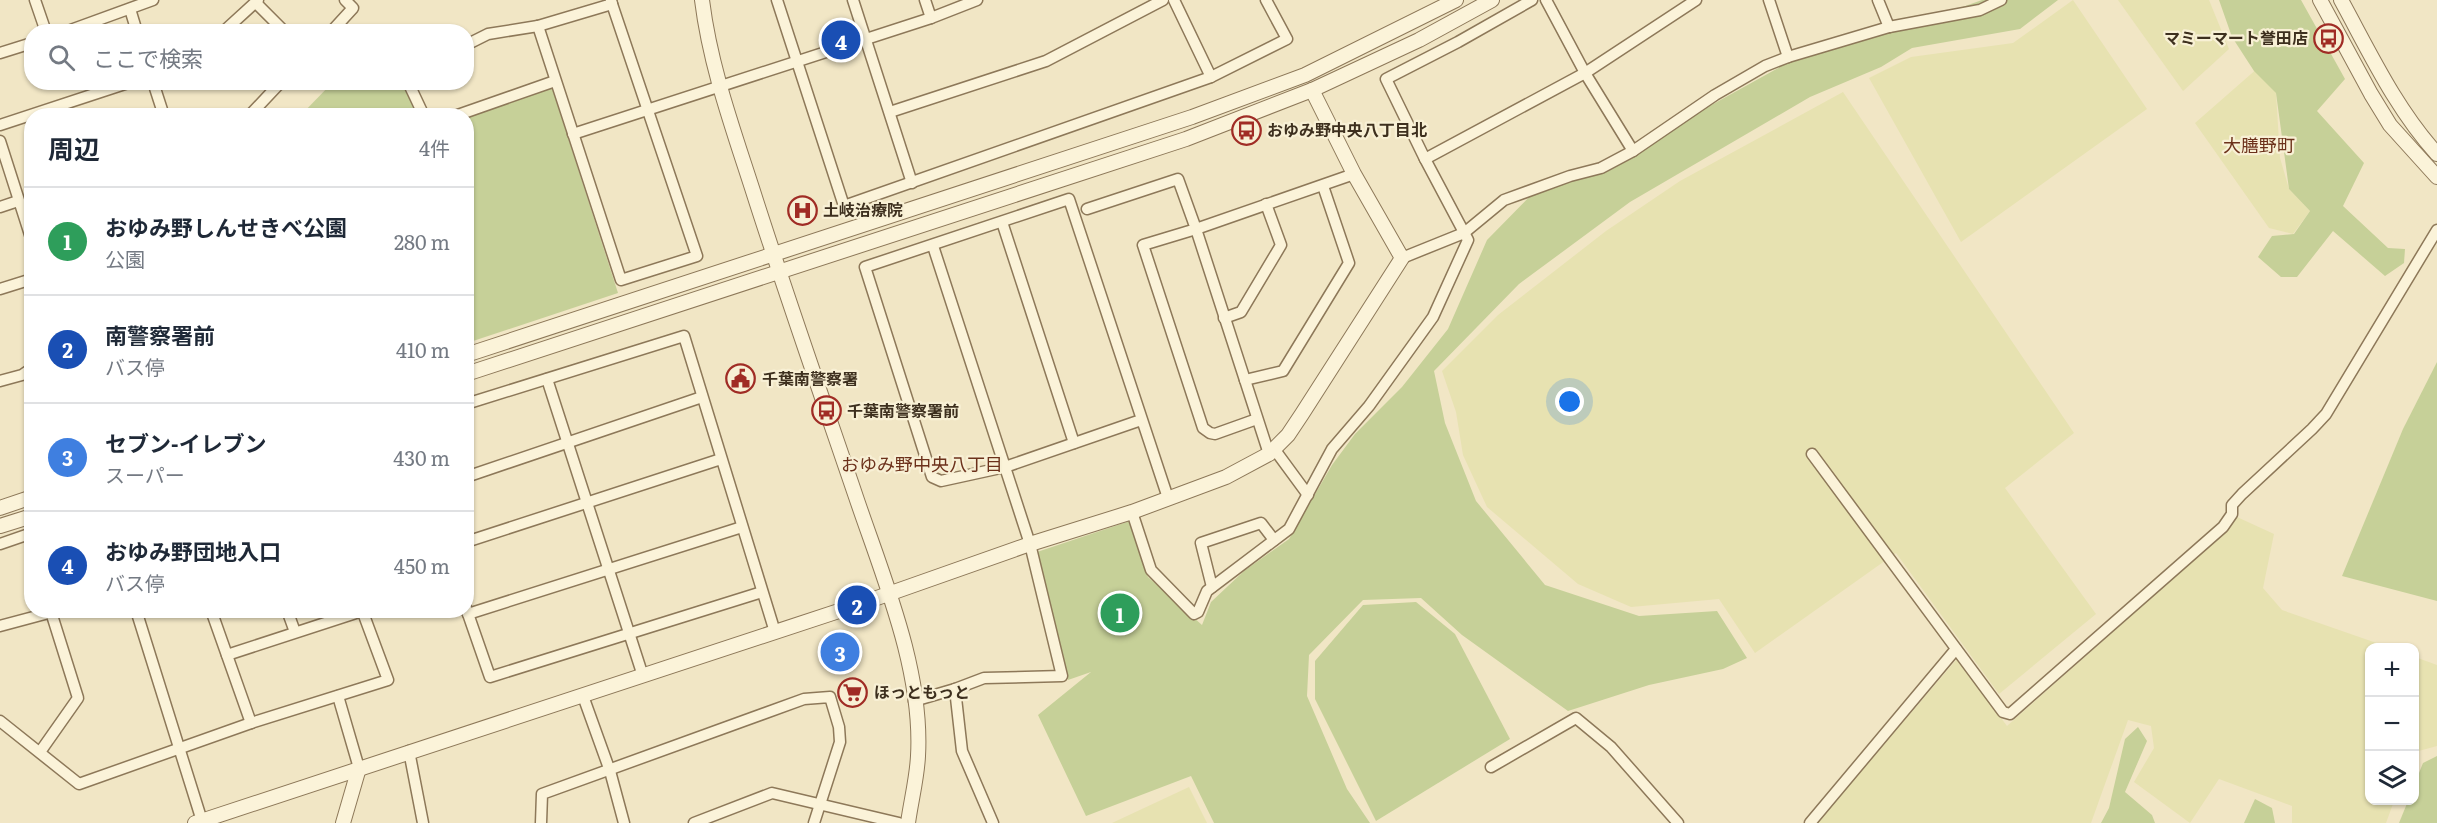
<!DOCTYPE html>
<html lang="ja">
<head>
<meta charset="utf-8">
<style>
  :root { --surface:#fff; --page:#f2f2f3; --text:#1f2937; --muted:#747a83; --line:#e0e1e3; --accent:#a02c25 }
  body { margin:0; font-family:Literata,"Noto Sans JP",serif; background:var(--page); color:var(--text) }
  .controls { position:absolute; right:18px; bottom:18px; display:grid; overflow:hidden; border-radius:12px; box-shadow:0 2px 4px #0004 }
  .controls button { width:54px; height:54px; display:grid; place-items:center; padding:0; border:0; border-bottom:2px solid var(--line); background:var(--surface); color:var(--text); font:30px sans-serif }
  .you { position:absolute; left:1570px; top:402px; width:21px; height:21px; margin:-15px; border:4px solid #fff; border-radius:50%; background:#1a73e8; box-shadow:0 0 0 9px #1a73e833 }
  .badge { display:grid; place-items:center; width:39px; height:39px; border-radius:50%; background:var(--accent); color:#fff; font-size:20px; font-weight:700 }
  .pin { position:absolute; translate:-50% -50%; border:3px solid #fff; box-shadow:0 2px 6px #0006 }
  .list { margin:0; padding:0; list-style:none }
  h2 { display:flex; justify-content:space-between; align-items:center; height:78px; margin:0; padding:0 24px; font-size:26px }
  h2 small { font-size:20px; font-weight:400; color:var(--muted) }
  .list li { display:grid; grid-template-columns:39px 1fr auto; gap:18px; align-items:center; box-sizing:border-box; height:108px; padding:0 24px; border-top:2px solid var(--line) }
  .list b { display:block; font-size:22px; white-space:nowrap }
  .list p { margin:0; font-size:20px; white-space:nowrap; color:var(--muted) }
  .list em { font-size:20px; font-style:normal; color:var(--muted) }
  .icon { flex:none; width:33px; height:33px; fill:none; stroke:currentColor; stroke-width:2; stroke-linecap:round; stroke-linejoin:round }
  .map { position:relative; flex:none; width:2437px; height:823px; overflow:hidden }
  .search { position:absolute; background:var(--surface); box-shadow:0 2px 4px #0004; left:24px; top:24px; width:450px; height:66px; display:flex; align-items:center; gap:15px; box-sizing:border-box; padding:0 21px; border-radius:24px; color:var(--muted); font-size:22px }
  .panel { position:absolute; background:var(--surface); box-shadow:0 2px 4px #0004; left:24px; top:108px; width:450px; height:510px; border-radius:24px }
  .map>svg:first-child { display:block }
  .farmland { fill:#e7e2b1 }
  .green { fill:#c6d098 }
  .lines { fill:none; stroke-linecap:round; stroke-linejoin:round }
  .minor-casing { stroke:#8d7859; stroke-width:13 }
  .tertiary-casing { stroke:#8d7859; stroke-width:16 }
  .minor { stroke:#fbf3d9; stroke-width:10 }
  .tertiary { stroke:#fbf3d9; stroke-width:14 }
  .labels { text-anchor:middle; stroke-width:4.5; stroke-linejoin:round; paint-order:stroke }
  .poi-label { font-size:16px; font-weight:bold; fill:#3d2f1e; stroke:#f8f0d5; text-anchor:start }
  .neighbourhood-label { font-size:18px; fill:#6c311b; stroke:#f8f0d5 }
</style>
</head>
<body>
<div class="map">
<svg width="2437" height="823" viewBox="0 0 2437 823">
  <rect width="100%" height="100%" fill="#f1e6c5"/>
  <g class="farmland">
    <polygon points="2073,0 2147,109 1961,242 1869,78 1911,57 2013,43"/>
    <polygon points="2118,0 2209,0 2229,49 2183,91"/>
    <polygon points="2267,60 2276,93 2280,158 2289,189 2310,211 2293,234 2269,228 2195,123"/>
    <polygon points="1843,92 2074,433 2005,488 2096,614 1999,694 1896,553 1755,653 1719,599 1631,607 1578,584 1487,507 1463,455 1456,412 1442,371 1498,315 1606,231 1680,181"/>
    <polygon points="2237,517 2274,534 2263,588 2282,610 2388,647 2370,648 2370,800 2394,801 2386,823 2292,823 2292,806 2219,779 2190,823 2134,782 2154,748 2151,726 2128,720 2091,823 1817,823 1957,659 2007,726 2229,529"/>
    <polygon points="2415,657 2437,665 2437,746 2415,752"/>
    <polygon points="1189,787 1207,823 1112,823"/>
  </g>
  <g class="green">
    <polygon points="1982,0 2058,0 2020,29 1912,48 1881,67 1810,97 1630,202 1519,284 1434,371 1445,423 1476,501 1545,585 1639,616 1717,611 1747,658 1723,669 1649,685 1568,711 1462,635 1421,598 1363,600 1309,655 1307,696 1347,789 1370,823 1214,823 1191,776 1086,816 1038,715 1091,672 1068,680 1037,552 1130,521 1148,577 1202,625 1211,602 1244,571 1289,539 1332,465 1355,434 1402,387 1448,329 1487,240 1536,190 1596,175 1688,118 1814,48 1929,19"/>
    <polygon points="2219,0 2301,0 2345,79 2317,111 2364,163 2343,206 2388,248 2405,249 2404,263 2385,276 2333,231 2297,277 2281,277 2258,257 2272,236 2294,234 2310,211 2289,189 2276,93 2254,71 2232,37"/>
    <polygon points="333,82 402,83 419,115 300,116"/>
    <polygon points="552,88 618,293 467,343 466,117"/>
    <polygon points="2437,362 2437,601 2342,576 2403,429"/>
    <polygon points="1416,602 1455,634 1510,739 1376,821 1315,699 1315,661 1363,605"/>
    <polygon points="2138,727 2147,741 2125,792 2152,815 2155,823 2101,823 2109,808 2125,739"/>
    <polygon points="2437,756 2437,823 2399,823 2408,801 2414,800 2415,783 2423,763"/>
    <polygon points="2255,799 2272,808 2275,823 2244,823"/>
  </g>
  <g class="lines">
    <defs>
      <g id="minor">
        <polyline points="35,0 46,32"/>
        <polyline points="777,0 844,206 1211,77 1287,39 1266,0"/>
        <polyline points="853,0 912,183"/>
        <polyline points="925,0 931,18"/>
        <polyline points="1174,0 1211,77"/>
        <polyline points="1546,0 1585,73 1633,151"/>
        <polyline points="1769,0 1788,57"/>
        <polyline points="1878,0 1889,27"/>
        <polyline points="256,3 285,32"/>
        <polyline points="130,9 137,32"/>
        <polyline points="538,26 621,280 697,256 612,4"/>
        <polyline points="65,32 153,0"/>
        <polyline points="223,32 258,0"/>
        <polyline points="331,32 353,8 345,0"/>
        <polyline points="466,45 488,34 538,26 612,4 611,0"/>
        <polyline points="0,53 32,43"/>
        <polyline points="153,82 164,116"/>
        <polyline points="408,82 424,116"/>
        <polyline points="890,112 1046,61 1163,0"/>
        <polyline points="249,116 281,82"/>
        <polyline points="455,116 555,81"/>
        <polyline points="0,125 131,82"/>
        <polyline points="573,134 931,18 977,0"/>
        <polyline points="0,141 32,241"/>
        <polyline points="1425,159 1386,79 1458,42 1532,0"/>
        <polyline points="0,207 18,201"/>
        <polyline points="1087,209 1178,179 1196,229 1143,245 1203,428 1210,433 1215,434 1257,419"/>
        <polyline points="1002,222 1074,443"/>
        <polyline points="1402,258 1464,233 1504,200 1570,176 1601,168 1633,151 1715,95 1765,66 1788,57 1889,27 1980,10 2001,0"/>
        <polyline points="0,289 32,279"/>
        <polyline points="1224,318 1241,312 1281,245 1266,204"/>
        <polyline points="547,379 643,676"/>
        <polyline points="1245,380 1283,371 1349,263 1323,186"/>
        <polyline points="0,381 22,375 32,368"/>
        <polyline points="466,404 684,336 775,632"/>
        <polyline points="1141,420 1005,467 941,481 932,477 865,267 1069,199 1168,498"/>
        <polyline points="1275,450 1308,495"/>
        <polyline points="1269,454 1196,229 1354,174"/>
        <polyline points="1812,454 2003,712 2010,714 2223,527 2232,514 2232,505 2242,494 2312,429 2326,414 2437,230"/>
        <polyline points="466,477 702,397"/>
        <polyline points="1132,512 1151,570 1194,614 1198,612 1207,591 1289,529 1332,449 1369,406 1433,317 1468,240 1425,159 1585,73 1696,0"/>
        <polyline points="466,542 721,459"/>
        <polyline points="0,544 32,533"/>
        <polyline points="1212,587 1201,543 1261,523 1274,540"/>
        <polyline points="466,608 490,677 762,592"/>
        <polyline points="136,610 202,821"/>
        <polyline points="211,610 251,723"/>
        <polyline points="287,610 295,632"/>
        <polyline points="468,614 742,527"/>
        <polyline points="0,626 56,611"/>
        <polyline points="227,655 362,611"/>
        <polyline points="955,689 962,751 993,823"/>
        <polyline points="338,696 359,768"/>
        <polyline points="583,696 610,771 624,823"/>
        <polyline points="914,701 955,689 984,678 1062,676 1030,544 933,246"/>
        <polyline points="0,721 79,784 251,723 388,680 362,610"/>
        <polyline points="409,751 423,823"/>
        <polyline points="40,752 78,698 51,612"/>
        <polyline points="1491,767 1576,718 1611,747 1678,823"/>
        <polyline points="541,823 542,794 804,699 830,697 839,727 840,742 814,823"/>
        <polyline points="694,823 772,793 899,823"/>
        <polyline points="1810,823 1956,649"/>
      </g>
      <g id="tertiary">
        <path d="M702 0C710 65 732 126 752 188 785 292 821 394 856 497 883 577 923 670 918 756 917 778 911 801 908 823"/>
        <polyline points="2320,0 2371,94 2390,125 2437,177"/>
        <path d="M2341 0C2370 53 2396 109 2437 154"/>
        <polyline points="466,355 1192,117 1305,75 1456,0"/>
        <polyline points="466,374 1186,139 1312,90 1419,40 1492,0"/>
        <polyline points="0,508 32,497"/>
        <polyline points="0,526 32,516"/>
        <polyline points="195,823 857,605 1030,544 1132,512 1226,477 1269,454 1288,435 1302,414 1402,258 1354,174 1312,90"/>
        <polyline points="343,823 359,768"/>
      </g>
    </defs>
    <use href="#minor" class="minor-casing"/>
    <use href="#tertiary" class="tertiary-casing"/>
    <use href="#minor" class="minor"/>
    <use href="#tertiary" class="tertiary"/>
  </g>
  <defs>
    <symbol id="bus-ring" viewBox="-11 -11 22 22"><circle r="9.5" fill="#f8f0d5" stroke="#a02c25" stroke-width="1.5"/><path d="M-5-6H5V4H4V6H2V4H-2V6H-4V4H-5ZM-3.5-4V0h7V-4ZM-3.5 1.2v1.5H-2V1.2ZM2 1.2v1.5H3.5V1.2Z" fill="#a02c25"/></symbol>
    <symbol id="hospital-ring" viewBox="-11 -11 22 22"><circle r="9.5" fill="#f8f0d5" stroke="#a02c25" stroke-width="1.5"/><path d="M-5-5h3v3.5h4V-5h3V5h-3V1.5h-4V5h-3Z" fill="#a02c25"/></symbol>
    <symbol id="civic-ring" viewBox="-11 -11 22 22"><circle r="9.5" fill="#f8f0d5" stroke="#a02c25" stroke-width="1.5"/><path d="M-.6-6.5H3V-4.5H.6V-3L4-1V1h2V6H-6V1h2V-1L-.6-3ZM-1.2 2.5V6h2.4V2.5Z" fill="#a02c25"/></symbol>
    <symbol id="supermarket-ring" viewBox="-11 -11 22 22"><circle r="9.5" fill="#f8f0d5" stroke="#a02c25" stroke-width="1.5"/><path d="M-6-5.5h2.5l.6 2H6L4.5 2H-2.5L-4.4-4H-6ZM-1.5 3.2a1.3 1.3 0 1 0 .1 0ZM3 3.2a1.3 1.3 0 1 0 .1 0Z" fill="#a02c25"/></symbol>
  </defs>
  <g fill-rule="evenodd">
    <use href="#bus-ring" x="2312" y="22" width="33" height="33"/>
    <use href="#bus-ring" x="1230" y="114" width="33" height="33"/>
    <use href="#hospital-ring" x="786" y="194" width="33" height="33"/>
    <use href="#civic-ring" x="724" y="362" width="33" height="33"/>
    <use href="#bus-ring" x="810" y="394" width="33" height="33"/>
    <use href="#supermarket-ring" x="836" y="676" width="33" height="33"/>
  </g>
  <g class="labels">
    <g class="poi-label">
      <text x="2308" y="44" text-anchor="end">マミーマート誉田店</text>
      <text x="1267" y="136">おゆみ野中央八丁目北</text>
      <text x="823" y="216">土岐治療院</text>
      <text x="762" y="385">千葉南警察署</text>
      <text x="847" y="417">千葉南警察署前</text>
      <text x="874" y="698">ほっともっと</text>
    </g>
    <g class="neighbourhood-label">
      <text x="2259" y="152">大膳野町</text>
      <text x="922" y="471">おゆみ野中央八丁目</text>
    </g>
  </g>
</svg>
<div class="controls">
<button>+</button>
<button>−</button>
<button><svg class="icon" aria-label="layers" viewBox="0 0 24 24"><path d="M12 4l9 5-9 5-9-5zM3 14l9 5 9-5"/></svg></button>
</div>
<div class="you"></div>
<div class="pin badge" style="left:1120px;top:613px;background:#2e9e5b">1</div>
<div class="pin badge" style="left:857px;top:605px;background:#1a4fb4">2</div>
<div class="pin badge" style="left:840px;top:652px;background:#3f7fe0">3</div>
<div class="pin badge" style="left:841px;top:40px;background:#1a4fb4">4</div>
<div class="search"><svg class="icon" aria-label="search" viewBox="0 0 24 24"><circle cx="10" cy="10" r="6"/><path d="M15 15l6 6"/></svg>ここで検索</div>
<section class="panel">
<h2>周辺<small>4件</small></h2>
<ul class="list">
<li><span class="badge" style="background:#2e9e5b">1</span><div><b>おゆみ野しんせきべ公園</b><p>公園</p></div><em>280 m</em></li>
<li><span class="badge" style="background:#1a4fb4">2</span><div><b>南警察署前</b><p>バス停</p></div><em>410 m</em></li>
<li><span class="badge" style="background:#3f7fe0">3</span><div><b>セブン-イレブン</b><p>スーパー</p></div><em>430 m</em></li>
<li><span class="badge" style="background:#1a4fb4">4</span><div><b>おゆみ野団地入口</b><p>バス停</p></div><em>450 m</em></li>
</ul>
</section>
</div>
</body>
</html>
